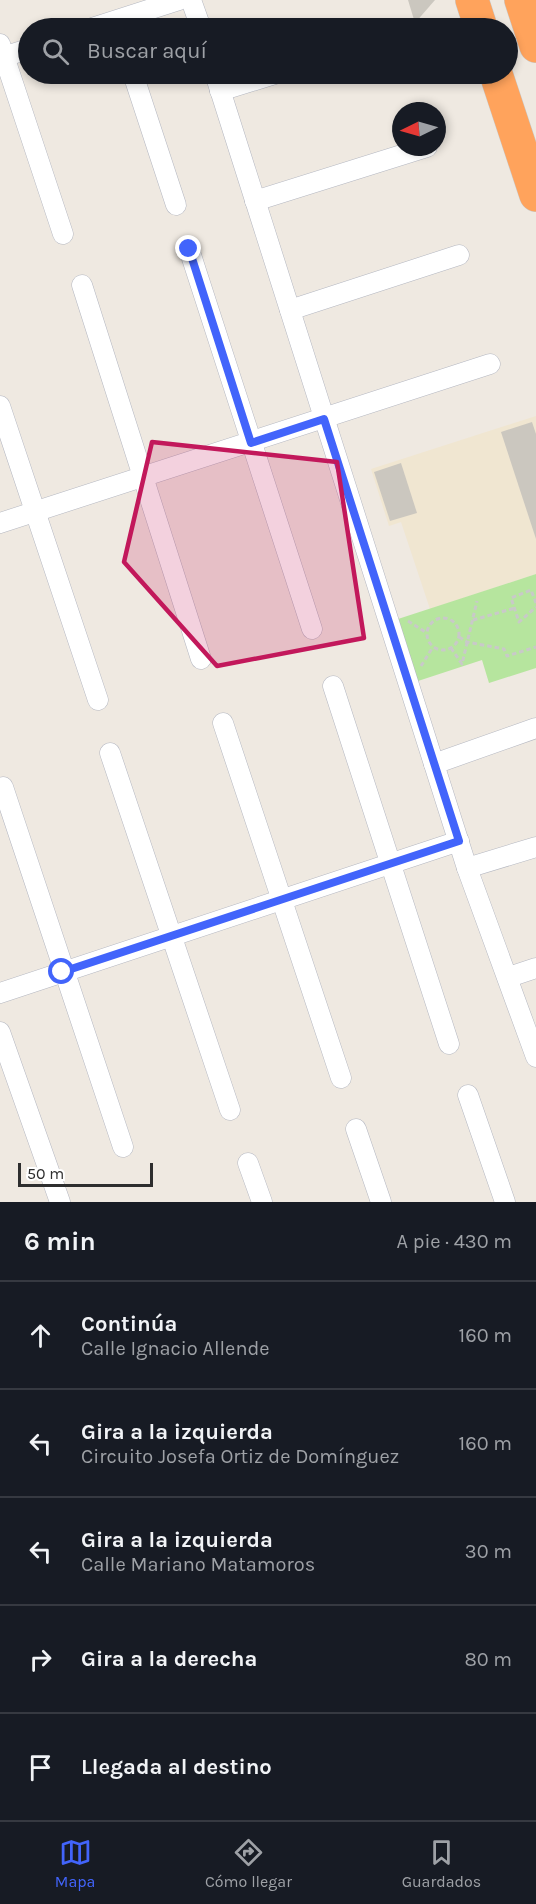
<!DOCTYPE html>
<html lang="es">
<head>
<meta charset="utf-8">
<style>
  :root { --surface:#171b24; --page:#20242c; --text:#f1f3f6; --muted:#9ea1a6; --line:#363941; --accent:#4264fb }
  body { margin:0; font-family:Karla,sans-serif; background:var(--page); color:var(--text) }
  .compass { position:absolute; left:392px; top:102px; width:54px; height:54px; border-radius:50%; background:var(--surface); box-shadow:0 3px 9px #0003; rotate:265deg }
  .scale { position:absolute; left:18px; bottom:15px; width:135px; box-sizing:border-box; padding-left:6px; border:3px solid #2e2e2e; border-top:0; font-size:16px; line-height:21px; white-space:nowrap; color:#2e2e2e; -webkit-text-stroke:4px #fff; paint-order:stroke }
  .stop { position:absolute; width:18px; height:18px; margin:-14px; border:4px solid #4264fb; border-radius:50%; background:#fff }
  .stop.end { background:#4264fb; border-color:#fff; box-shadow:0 2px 6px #0008 }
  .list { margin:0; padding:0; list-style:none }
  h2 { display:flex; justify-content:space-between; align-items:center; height:78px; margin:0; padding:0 24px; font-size:26px }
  h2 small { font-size:20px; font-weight:400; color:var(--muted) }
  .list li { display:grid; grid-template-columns:39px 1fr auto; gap:18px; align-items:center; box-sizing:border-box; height:108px; padding:0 24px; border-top:2px solid var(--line) }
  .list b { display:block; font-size:22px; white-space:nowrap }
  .list p { margin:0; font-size:20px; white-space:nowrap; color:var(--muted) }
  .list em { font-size:20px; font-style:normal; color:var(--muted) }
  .icon { flex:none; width:33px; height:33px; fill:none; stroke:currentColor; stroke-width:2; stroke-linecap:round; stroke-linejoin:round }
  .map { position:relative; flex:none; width:536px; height:1202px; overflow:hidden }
  .search { position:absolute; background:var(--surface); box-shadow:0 3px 9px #0003; left:18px; right:18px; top:18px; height:66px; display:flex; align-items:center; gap:15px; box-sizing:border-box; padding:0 21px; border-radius:33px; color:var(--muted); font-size:22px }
  .sheet { height:618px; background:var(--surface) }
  nav { display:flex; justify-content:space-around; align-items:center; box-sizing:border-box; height:84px; border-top:2px solid var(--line); background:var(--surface); font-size:16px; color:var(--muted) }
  nav a { display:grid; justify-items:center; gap:3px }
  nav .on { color:var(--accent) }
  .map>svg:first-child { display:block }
  .education { fill:#f0e6d1 }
  .green { fill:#b6e59e }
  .building { fill:#cbc7bf }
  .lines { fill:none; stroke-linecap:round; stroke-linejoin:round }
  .street-casing { stroke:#b4b7c1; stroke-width:21 }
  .highway-casing { stroke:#c9c9c9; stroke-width:34 }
  .path { stroke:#c9c9c9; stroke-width:3; stroke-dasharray:4.5 3; stroke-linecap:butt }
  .street { stroke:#fff; stroke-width:20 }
  .highway { stroke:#ffa35c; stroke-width:33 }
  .route { stroke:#4264fb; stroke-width:8 }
  .marked { fill:#c2185b; fill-opacity:0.2; stroke:#c2185b; stroke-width:4.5; stroke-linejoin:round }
</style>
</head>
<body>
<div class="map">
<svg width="536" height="1202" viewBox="0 0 536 1202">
  <rect width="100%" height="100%" fill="#efe9e1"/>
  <polygon class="education" points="536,416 536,574 430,609 401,522 389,526 371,469"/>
  <polygon class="green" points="536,574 536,668 489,683 482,660 418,681 398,619"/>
  <g class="building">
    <polygon points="408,0 435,0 415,23"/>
    <polygon points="532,422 536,434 536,539 501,432"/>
    <polygon points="401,463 417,513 390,521 374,472"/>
  </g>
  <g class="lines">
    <defs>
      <g id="street">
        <polyline points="191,0 201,28"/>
        <polyline points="92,28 179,0"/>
        <polyline points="0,44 63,234"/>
        <polyline points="0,58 28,49"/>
        <polyline points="133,74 176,205"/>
        <polyline points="215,74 467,868 536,1057"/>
        <polyline points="220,91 275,74"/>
        <polyline points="255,201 427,147"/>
        <polyline points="189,249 312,629"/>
        <polyline points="82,285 201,659"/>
        <polyline points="290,310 459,255"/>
        <polyline points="0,406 98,700"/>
        <polyline points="0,523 490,364"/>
        <polyline points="333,686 449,1044"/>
        <polyline points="223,723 341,1078"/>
        <polyline points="110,753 230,1110"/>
        <polyline points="434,764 536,728"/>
        <polyline points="3,787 123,1147"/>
        <polyline points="467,868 536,847"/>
        <polyline points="509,977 536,968"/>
        <polyline points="0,993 459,841"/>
        <polyline points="0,1032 60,1202"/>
        <polyline points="468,1095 505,1202"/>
        <polyline points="356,1129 381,1202"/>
        <polyline points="248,1163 262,1202"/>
      </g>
      <g id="highway">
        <polyline points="472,0 481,28"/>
        <polyline points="521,0 536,46"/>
        <polyline points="496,74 536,195"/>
      </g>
    </defs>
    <use href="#street" class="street-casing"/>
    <use href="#highway" class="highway-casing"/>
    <g class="path">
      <polyline points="536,603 531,590 511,598 519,622 536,607"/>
      <circle cx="443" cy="634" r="16"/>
      <polyline points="473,620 515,608"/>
      <polyline points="408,621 427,633"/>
      <polyline points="459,637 467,642 504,649 507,656 536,647"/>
      <polyline points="451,648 462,664 477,601"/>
      <polyline points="421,666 433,647"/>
    </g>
    <use href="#street" class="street"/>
    <use href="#highway" class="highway"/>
  </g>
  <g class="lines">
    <polyline class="route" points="62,972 459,841 324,419 251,443 189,249"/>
  </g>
  <path class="marked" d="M152 442 337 462 364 638 217 666 124 562Z"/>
</svg>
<svg class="compass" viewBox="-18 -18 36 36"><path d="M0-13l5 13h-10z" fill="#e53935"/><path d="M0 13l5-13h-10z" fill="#9ea1a6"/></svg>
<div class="scale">50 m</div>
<div class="stop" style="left:62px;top:972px"></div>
<div class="stop end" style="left:189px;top:249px"></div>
<div class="search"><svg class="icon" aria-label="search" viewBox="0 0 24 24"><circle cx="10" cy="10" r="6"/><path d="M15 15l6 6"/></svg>Buscar aquí</div>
</div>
<section class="sheet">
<h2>6 min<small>A pie · 430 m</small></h2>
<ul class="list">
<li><svg class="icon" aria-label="ahead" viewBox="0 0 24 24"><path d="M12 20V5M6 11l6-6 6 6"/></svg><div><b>Continúa</b><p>Calle Ignacio Allende</p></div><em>160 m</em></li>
<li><svg class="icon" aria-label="left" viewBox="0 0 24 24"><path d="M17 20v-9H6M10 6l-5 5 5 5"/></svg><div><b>Gira a la izquierda</b><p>Circuito Josefa Ortiz de Domínguez</p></div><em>160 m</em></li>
<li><svg class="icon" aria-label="left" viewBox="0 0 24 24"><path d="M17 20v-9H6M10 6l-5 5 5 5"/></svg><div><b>Gira a la izquierda</b><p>Calle Mariano Matamoros</p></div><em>30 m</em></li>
<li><svg class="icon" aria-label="right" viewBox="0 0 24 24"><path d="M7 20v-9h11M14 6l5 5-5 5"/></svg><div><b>Gira a la derecha</b></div><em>80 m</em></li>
<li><svg class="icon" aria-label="arrive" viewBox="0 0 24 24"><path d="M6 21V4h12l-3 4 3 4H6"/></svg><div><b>Llegada al destino</b></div></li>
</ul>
</section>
<nav>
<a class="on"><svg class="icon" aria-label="map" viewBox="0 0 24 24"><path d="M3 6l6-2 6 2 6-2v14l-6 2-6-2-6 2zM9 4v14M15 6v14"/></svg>Mapa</a>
<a><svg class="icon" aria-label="directions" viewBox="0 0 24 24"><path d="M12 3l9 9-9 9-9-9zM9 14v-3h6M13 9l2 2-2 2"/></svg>Cómo llegar</a>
<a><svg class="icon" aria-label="saved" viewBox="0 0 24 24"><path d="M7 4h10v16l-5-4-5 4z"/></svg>Guardados</a>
</nav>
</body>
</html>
